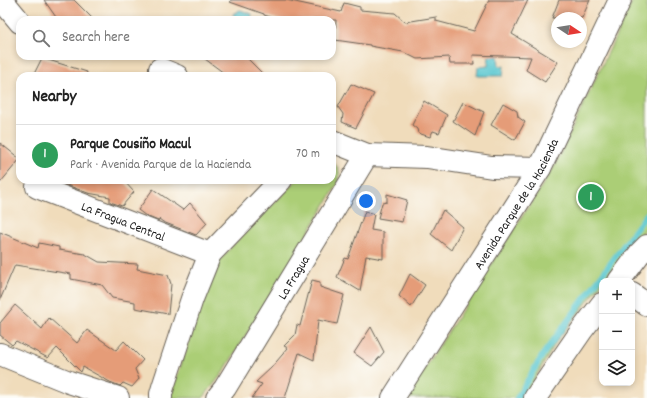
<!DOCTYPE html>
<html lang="en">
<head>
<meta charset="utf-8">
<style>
  :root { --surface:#fff; --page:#f2f2f2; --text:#222; --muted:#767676; --line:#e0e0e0; --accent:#0f766e }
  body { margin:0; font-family:Dekko,sans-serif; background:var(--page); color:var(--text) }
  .controls { position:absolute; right:12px; bottom:12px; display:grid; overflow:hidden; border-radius:8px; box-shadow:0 2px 6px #0003 }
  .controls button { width:36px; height:36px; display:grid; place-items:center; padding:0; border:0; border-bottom:1px solid var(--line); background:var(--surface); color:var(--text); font:20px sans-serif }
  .compass { position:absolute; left:551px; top:12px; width:36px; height:36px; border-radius:50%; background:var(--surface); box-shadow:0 2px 6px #0003; rotate:102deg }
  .you { position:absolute; left:366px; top:201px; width:14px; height:14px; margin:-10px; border:3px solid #fff; border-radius:50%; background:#1a73e8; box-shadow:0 0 0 6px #1a73e833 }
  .badge { display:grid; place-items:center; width:26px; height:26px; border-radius:50%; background:var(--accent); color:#fff; font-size:13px; font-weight:700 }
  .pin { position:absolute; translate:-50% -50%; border:2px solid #fff; box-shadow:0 1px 4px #0006 }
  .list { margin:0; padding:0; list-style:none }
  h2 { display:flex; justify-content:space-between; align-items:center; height:52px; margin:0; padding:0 16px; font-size:17px }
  h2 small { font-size:13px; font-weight:400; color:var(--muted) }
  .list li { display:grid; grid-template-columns:26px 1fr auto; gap:12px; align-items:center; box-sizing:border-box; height:60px; padding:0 16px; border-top:1px solid var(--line) }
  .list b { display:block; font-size:15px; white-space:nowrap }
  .list p { margin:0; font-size:13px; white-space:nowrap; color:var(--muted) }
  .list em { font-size:13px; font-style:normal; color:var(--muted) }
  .icon { flex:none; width:22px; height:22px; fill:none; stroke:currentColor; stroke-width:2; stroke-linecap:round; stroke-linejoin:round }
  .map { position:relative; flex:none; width:647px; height:398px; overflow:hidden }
  .search { position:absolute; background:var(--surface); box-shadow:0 2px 6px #0003; left:16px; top:16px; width:320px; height:44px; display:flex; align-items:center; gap:10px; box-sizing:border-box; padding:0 14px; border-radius:12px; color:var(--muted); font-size:15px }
  .panel { position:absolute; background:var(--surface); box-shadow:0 2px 6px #0003; left:16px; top:72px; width:320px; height:112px; border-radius:12px }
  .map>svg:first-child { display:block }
  .green { fill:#abce76; stroke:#647549 }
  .water { fill:#5ac7d0; stroke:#3b7276 }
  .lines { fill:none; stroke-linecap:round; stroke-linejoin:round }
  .stream { stroke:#5ac7d0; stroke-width:6 }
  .building { fill:#e59c78 }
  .street-casing { stroke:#665f54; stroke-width:24 }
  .street { stroke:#fff; stroke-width:22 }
  .labels { text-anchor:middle; stroke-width:3.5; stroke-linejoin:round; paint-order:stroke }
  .street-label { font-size:13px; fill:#1c1c1c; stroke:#fdfcf7 }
</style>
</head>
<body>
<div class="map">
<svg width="647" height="398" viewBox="0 0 647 398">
  <rect width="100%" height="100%" fill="#fdfcf7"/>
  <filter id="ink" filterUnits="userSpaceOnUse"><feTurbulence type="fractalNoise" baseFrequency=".025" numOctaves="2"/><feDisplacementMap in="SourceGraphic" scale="8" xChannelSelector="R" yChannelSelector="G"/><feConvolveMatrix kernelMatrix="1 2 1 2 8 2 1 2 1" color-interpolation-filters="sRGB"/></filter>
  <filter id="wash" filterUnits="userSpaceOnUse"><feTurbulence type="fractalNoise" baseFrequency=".012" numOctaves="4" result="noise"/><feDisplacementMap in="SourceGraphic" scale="16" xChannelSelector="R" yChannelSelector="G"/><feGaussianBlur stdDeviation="0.9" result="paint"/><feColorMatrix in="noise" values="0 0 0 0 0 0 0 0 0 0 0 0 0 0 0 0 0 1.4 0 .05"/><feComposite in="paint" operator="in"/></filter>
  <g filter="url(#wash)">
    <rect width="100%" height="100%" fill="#f0dcbb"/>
    <g class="green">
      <polygon points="633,0 647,0 647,227 604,281 602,281 602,283 558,339 523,398 406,398 554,167"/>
      <path d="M332 162C340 167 340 173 339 182L224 371 203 398H170L203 300 221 259 234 244 297 180H332Z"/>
    </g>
    <g class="water">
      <polygon points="240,10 252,14 251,20 235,20 233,14"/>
      <polygon points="489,56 498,56 499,66 504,66 503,76 477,76 478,67 488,66"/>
    </g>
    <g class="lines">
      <polyline class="stream" points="517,398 544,353 647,214"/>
    </g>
    <g id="blocks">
      <g class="building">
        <polygon points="44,0 74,0 94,20 58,20"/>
        <polygon points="231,0 286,0 341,12 344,3 360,7 360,10 395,13 405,22 436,17 436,21 474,31 489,0 528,0 512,34 558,62 545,82 526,70 531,57 473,55 474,64 450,64 449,57 417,59 403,52 370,46 370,45 335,40 336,20 280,20 264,15 264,14 230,2"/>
        <polygon points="559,0 590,0 582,18 552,18"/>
        <polygon points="201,56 245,56 265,76 228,76"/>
        <polygon points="42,58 87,72 86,76 33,76"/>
        <polygon points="351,84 374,94 356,128 342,122 343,114 338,107"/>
        <polygon points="424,101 447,115 439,133 433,131 430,137 418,133 417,129 412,125"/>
        <polygon points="463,102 484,112 475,136 453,121"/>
        <polygon points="503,103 517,111 518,117 525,122 515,140 491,125"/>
        <polygon points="0,143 20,159 0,183"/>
        <polygon points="64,180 123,180 134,192 122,206 110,202 110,197 88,193 64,184"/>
        <polygon points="153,189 183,210 190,203 207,223 196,235 163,222 159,219 158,221 146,216 138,210"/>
        <polygon points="387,194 407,200 402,222 378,218 382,203 387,202"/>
        <polygon points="443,210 463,227 451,250 431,234"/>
        <polygon points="365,211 374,214 371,230 383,232 383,259 366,256 360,291 337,277 345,258 348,259"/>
        <polygon points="0,232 38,248 39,243 59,247 59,250 85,254 99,262 138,264 137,269 168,275 171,284 168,314 135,308 135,302 112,298 102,285 71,279 71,274 15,265 0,300"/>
        <polygon points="410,274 425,285 411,307 399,296"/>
        <polygon points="312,280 320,282 320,287 344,295 337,324 318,320 314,360 299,353 285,398 252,398 262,384 256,382 271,368 288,348 284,346 295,335 297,325 300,326"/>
        <polygon points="15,305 42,329 49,318 77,343 87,330 116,350 124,341 143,360 135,369 139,379 132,387 123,383 120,386 110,382 83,367 81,372 57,348 48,358 16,341 12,345 0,335 0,323"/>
        <polygon points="371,327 384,352 372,366 354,353"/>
      </g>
    </g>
  </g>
  <g filter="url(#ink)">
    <use href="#blocks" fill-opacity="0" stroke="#665f54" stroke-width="1"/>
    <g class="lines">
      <defs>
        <g id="street">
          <polyline points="0,0 6,5 20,22"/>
          <polyline points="160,69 177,76"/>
          <polyline points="332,141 367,155 427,157 492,167 540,168"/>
          <path id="s1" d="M37 187 210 254"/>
          <polyline points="619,281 640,253 647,246"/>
          <polyline points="632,294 647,305"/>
          <polyline points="0,354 69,382 118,398"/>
          <polyline points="161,398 161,394 163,387 192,299 210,254 281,180"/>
          <path id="s2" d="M217 398 225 388 367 155"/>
          <path id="s3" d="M393 398 540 168 620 0"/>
          <polyline points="535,398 582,330 602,304"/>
        </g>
      </defs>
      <use href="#street" class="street-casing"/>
      <use href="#street" class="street"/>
    </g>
  </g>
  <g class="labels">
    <g class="street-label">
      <text dy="5" stroke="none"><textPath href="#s3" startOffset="230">Avenida Parque de la Hacienda</textPath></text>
      <text dy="5" stroke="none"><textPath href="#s1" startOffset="93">La Fragua Central</textPath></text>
      <text dy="5" stroke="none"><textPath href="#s2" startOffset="143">La Fragua</textPath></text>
    </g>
  </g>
</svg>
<div class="controls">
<button>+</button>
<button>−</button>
<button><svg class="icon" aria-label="layers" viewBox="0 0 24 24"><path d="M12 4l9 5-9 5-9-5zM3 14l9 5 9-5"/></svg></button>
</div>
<svg class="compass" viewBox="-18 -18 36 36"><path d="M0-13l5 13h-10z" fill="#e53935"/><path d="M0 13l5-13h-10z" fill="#767676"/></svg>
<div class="you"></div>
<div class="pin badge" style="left:591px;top:197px;background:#2e9e5b">1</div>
<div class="search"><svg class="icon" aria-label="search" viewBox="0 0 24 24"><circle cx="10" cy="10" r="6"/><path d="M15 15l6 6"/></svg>Search here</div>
<section class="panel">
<h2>Nearby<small></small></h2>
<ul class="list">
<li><span class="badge" style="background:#2e9e5b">1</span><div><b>Parque Cousiño Macul</b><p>Park · Avenida Parque de la Hacienda</p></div><em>70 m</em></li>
</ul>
</section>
</div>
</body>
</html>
